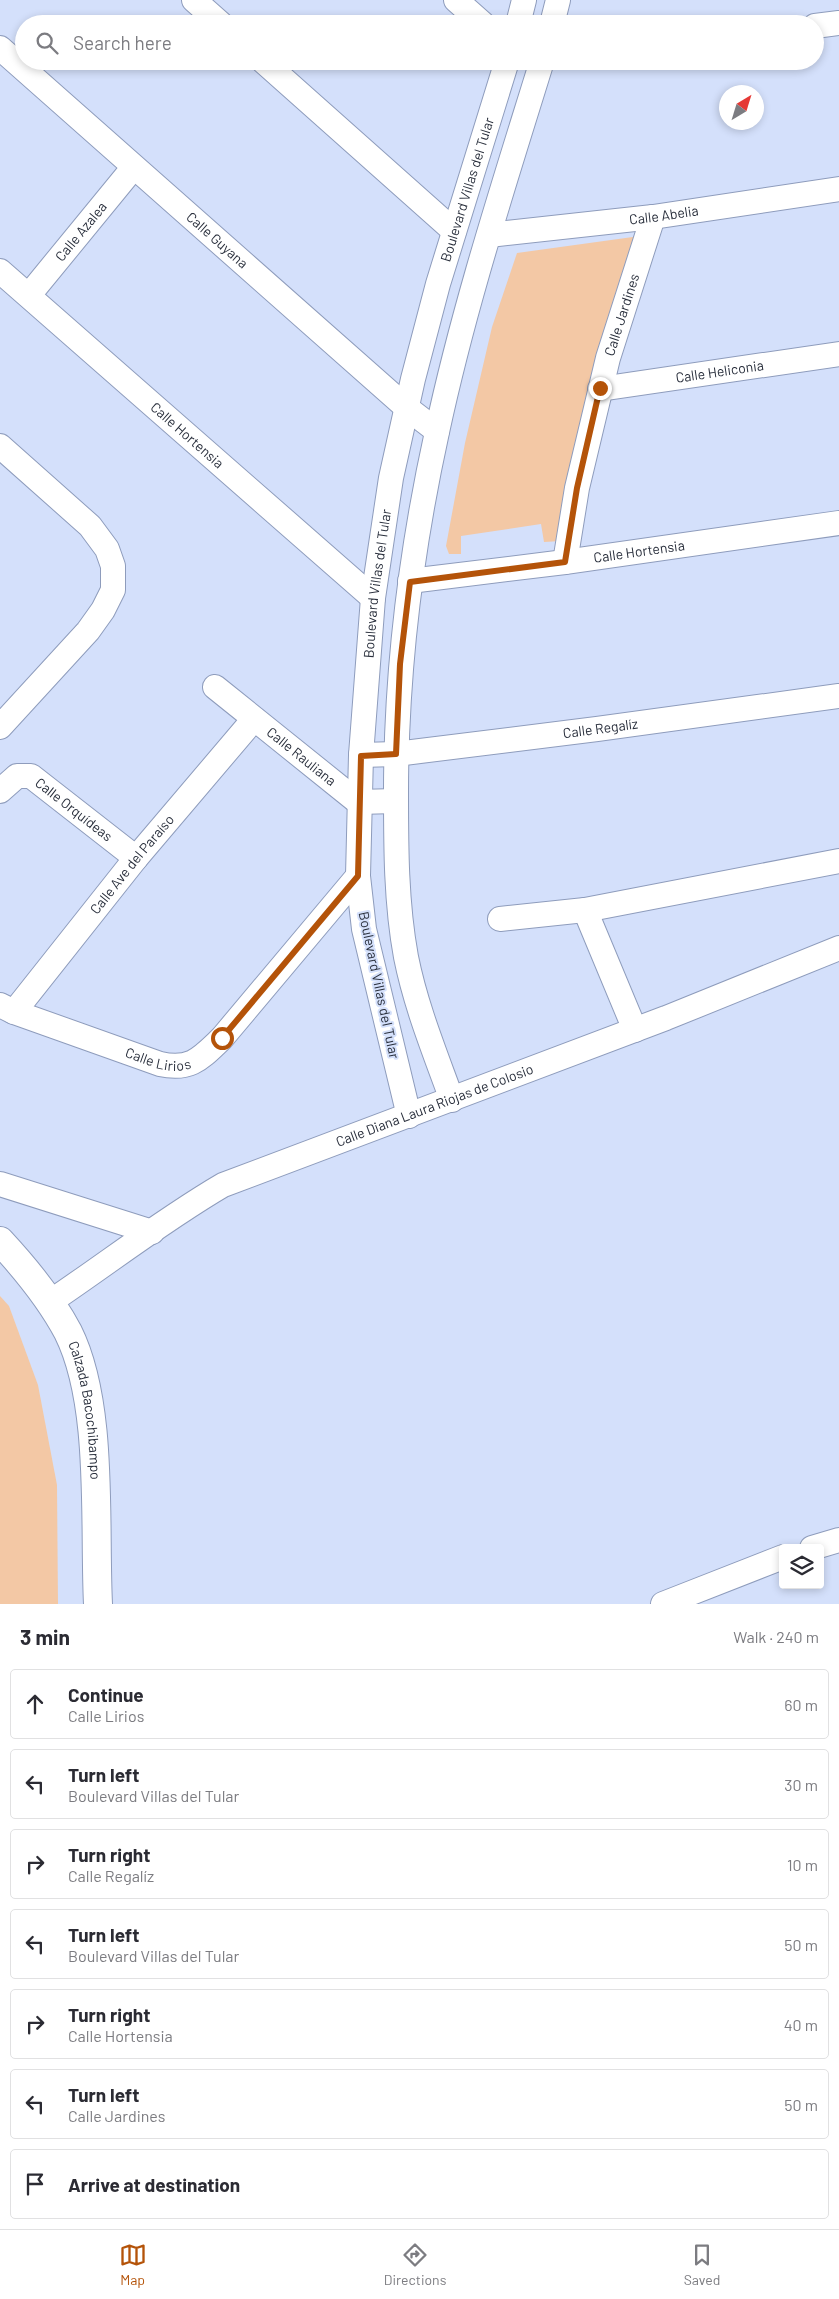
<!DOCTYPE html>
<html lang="en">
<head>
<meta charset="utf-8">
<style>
  :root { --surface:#fff; --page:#f2f2f3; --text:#2b2b33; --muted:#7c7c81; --line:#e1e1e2; --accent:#b45309 }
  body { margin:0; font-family:Barlow,sans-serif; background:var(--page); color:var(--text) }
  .controls { position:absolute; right:15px; bottom:15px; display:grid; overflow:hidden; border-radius:5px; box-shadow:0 2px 8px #0003 }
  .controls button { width:45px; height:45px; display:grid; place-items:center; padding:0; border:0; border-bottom:1px solid var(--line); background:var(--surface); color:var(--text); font:25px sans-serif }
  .compass { position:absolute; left:719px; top:85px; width:45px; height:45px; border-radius:50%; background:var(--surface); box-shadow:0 2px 8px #0003; rotate:38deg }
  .stop { position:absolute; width:15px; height:15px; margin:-11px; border:4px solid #b45309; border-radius:50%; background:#fff }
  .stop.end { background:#b45309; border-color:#fff; box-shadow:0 1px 5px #0008 }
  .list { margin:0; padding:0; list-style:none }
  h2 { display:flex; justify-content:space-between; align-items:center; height:65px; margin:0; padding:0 20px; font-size:21px }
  h2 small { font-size:16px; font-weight:400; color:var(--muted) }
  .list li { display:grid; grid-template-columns:32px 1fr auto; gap:15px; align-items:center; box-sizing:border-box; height:70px; margin:0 10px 10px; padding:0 10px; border:1px solid var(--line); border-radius:5px }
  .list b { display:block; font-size:19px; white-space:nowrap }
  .list p { margin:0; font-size:16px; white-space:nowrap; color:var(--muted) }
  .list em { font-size:16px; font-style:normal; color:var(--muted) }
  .icon { flex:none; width:28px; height:28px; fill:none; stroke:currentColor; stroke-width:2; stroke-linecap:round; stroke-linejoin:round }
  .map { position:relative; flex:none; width:839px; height:1604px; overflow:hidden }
  .search { position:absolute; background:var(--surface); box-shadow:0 2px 8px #0003; left:15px; right:15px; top:15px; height:55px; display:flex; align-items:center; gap:12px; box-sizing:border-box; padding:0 18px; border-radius:28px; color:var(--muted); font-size:19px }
  .sheet { height:625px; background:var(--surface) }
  nav { display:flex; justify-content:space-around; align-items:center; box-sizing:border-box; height:70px; border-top:1px solid var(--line); background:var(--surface); font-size:14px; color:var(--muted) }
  nav a { display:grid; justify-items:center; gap:2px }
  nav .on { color:var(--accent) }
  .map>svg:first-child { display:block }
  .green { fill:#f3c8a5 }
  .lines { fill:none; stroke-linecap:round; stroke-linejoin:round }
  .minor-casing { stroke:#8e9cbc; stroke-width:26 }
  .tertiary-casing { stroke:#8e9cbc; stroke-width:30 }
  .minor { stroke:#fff; stroke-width:24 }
  .tertiary { stroke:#fff; stroke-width:28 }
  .route { stroke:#b45309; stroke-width:6 }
  .labels { text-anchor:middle; stroke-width:4; stroke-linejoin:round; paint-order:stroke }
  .street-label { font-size:14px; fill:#292f3c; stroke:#d4e0fb }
</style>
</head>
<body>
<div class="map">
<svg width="839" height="1604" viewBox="0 0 839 1604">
  <rect width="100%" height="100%" fill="#d4e0fb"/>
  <g class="green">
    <polygon points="640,236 561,541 544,542 541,524 461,536 461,554 449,554 446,546 465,443 492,327 517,253"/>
    <polygon points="0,1296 9,1306 38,1385 57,1485 58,1604 0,1604"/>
  </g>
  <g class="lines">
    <defs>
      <g id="minor">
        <polyline points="194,0 221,24"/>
        <polyline points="456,0 483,24"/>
        <polyline points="518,24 524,0"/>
        <polyline points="552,24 558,0"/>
        <polyline points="815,26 839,23"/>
        <path id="s1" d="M0 48 407 408 437 431"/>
        <polyline points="263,61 454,231"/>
        <path id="s2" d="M489 235 653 217 839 189"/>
        <path id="s3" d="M0 271 373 598"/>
        <path id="s4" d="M29 295 133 168"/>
        <path id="s5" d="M600 389 839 354"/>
        <polyline points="0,446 90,526 107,549 113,566 113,590 103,610 88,631 0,727"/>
        <path id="s6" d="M565 562 577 488 608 358 653 217"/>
        <path id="s7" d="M410 581 565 562 839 523"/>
        <path id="s8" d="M215 687 358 802 396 801"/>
        <path id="s9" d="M361 755 396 754 597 729 839 696"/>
        <path id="s10" d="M0 791 17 776H31L136 858"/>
        <polyline points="585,910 635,1030"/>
        <polyline points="500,919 585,910 839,861"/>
        <path id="s11" d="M0 1005 14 1012 160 1064C191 1071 201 1058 222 1038L358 876"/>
        <path id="s12" d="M14 1012 136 858 254 719"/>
        <path d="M452 1100C435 1053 416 1007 406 957 396 903 396 847 396 792 396 671 411 550 437 432 464 306 504 184 542 61"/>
        <path id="s13" d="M409 1116 364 929 358 876 361 755 373 598 391 478 413 379 438 284 507 61"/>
        <polyline points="0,1184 152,1232"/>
        <path id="s14" d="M50 1302C108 1263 163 1220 223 1185L666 1018 839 948"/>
        <polyline points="812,1548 839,1540"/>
        <polyline points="663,1604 783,1557"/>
      </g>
      <g id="tertiary">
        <path id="s15" d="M0 1241C26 1269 50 1298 68 1332 104 1404 94 1524 98 1604"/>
      </g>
    </defs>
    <use href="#minor" class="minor-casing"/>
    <use href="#tertiary" class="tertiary-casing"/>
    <use href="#minor" class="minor"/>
    <use href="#tertiary" class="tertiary"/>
  </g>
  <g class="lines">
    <polyline class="route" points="222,1038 358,876 361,756 396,754 400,664 410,582 565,562 577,488 600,388"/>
  </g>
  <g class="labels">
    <g class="street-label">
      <text dy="5" stroke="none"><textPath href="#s13" startOffset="944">Boulevard Villas del Tular</textPath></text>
      <text dy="5" stroke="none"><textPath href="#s2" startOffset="176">Calle Abelia</textPath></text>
      <text dy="5" stroke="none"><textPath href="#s4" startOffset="82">Calle Azalea</textPath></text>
      <text dy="5" stroke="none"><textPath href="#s1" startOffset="290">Calle Guyana</textPath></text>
      <text dy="5" stroke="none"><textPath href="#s6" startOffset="254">Calle Jardines</textPath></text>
      <text dy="5" stroke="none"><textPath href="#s5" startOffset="121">Calle Heliconia</textPath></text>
      <text dy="5" stroke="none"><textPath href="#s3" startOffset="249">Calle Hortensia</textPath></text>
      <text dy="5" stroke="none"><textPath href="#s7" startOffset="231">Calle Hortensia</textPath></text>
      <text dy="5" stroke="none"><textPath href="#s13" startOffset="539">Boulevard Villas del Tular</textPath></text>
      <text dy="5" stroke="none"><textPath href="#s9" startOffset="241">Calle Regalíz</textPath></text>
      <text dy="5" stroke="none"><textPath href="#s8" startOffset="111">Calle Rauliana</textPath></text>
      <text dy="5" stroke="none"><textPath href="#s10" startOffset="91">Calle Orquídeas</textPath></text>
      <text dy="5" stroke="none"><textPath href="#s12" startOffset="189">Calle Ave del Paraíso</textPath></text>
      <text transform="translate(379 985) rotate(78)" y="5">Boulevard Villas del Tular</text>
      <text dy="5" stroke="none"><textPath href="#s11" startOffset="168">Calle Lirios</textPath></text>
      <text dy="5" stroke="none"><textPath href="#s14" startOffset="435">Calle Diana Laura Riojas de Colosio</textPath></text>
      <text dy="5" stroke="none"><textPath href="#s15" startOffset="195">Calzada Bacochibampo</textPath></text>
    </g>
  </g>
</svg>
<div class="controls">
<button><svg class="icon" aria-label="layers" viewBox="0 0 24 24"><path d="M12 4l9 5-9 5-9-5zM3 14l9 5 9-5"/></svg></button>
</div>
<svg class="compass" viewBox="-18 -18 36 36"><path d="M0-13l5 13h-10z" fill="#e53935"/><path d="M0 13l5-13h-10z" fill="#7c7c81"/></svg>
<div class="stop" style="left:222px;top:1038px"></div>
<div class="stop end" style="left:600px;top:388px"></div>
<div class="search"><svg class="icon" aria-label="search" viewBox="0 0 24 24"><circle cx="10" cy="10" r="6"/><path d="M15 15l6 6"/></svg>Search here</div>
</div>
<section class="sheet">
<h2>3 min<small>Walk · 240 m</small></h2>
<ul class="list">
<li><svg class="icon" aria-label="ahead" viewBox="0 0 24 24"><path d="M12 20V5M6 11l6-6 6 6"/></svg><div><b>Continue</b><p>Calle Lirios</p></div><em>60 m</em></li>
<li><svg class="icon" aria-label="left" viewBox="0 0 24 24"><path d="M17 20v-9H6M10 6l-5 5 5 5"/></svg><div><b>Turn left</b><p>Boulevard Villas del Tular</p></div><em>30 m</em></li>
<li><svg class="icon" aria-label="right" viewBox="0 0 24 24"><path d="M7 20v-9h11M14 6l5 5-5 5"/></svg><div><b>Turn right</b><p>Calle Regalíz</p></div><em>10 m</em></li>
<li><svg class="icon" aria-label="left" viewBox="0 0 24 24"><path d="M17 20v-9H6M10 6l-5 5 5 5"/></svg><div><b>Turn left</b><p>Boulevard Villas del Tular</p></div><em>50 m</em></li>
<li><svg class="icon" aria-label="right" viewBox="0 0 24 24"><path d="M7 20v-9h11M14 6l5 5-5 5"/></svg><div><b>Turn right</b><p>Calle Hortensia</p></div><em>40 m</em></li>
<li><svg class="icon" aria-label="left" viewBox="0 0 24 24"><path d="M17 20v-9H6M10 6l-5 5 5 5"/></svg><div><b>Turn left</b><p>Calle Jardines</p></div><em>50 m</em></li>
<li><svg class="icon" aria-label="arrive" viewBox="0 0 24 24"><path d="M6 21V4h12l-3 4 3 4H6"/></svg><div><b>Arrive at destination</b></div></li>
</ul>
</section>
<nav>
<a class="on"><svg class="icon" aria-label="map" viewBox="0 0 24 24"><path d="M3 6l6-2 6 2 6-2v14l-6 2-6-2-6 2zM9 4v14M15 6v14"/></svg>Map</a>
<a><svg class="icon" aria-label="directions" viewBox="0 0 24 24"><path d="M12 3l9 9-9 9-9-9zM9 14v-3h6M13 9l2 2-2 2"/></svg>Directions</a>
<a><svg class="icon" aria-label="saved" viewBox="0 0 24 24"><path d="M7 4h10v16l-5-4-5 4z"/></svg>Saved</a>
</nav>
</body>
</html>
